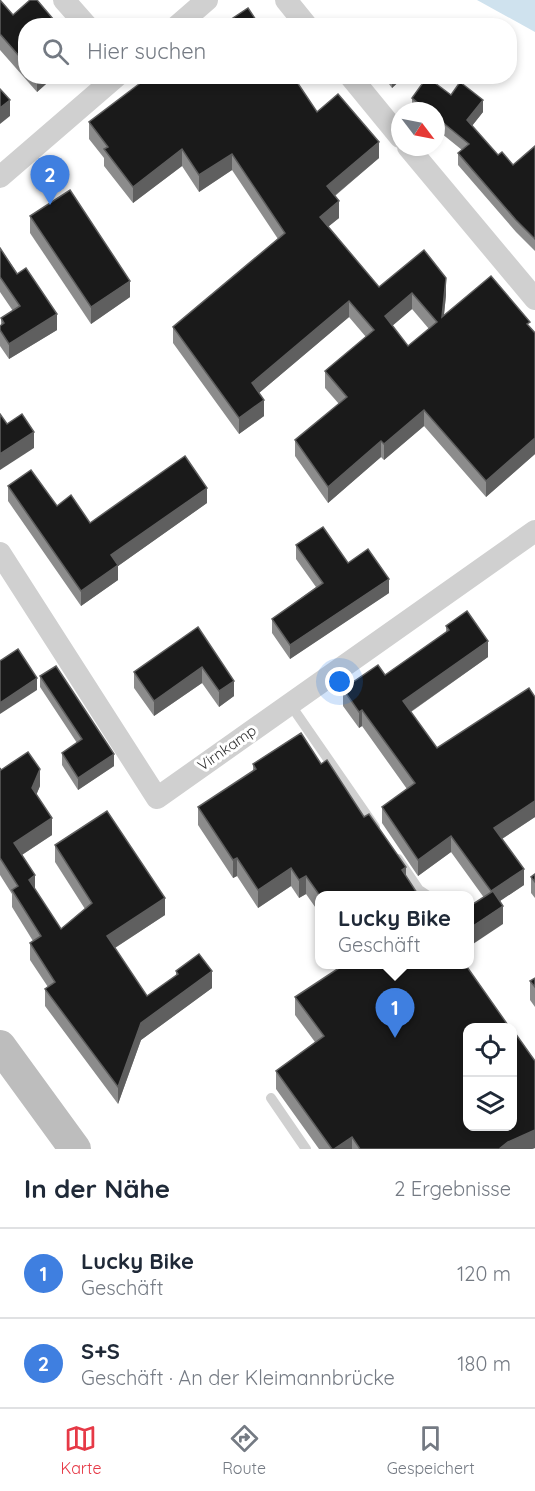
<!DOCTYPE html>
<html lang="de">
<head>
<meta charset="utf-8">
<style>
  :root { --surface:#fff; --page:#f6f6f7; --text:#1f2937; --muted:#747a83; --line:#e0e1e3; --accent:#e63946 }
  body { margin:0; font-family:Quicksand,sans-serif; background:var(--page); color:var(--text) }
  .controls { position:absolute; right:18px; bottom:18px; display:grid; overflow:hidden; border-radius:12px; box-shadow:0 3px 9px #0003 }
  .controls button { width:54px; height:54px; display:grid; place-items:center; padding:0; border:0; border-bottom:2px solid var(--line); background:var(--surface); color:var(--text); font:30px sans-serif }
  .compass { position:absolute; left:391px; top:102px; width:54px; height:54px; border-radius:50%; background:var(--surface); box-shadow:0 3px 9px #0003; rotate:122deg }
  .you { position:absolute; left:340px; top:682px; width:21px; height:21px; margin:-15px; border:4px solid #fff; border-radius:50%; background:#1a73e8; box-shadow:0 0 0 9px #1a73e833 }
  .badge { display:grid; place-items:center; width:39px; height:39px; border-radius:50%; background:var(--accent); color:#fff; font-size:20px; font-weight:700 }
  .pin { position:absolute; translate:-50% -50px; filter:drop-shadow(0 2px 3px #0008) }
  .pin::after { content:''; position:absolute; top:32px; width:21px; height:18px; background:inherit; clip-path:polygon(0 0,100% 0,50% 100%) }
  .popup { position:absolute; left:315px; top:891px; width:159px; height:78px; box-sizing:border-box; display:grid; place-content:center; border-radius:12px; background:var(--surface); filter:drop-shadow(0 2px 4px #0005); font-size:20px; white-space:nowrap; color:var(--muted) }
  .popup b { font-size:22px; color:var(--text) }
  .popup::after { content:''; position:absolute; left:50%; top:100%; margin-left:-12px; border:12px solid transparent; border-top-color:var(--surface) }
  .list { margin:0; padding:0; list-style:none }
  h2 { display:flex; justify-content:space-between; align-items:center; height:78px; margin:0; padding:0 24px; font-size:26px }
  h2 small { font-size:20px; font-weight:400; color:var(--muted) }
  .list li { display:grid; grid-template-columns:39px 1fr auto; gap:18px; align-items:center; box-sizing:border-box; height:90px; padding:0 24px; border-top:2px solid var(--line) }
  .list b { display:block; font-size:22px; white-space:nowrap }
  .list p { margin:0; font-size:20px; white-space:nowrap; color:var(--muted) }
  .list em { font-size:20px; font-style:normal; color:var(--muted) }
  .icon { flex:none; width:33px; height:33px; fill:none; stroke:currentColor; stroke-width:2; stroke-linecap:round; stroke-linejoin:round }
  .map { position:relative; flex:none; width:535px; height:1149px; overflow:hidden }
  .search { position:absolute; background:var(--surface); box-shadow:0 3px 9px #0003; left:18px; right:18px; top:18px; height:66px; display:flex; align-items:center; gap:15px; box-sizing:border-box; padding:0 21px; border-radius:24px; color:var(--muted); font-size:22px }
  .sheet { height:258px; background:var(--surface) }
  nav { display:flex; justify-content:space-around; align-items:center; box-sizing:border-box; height:84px; border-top:2px solid var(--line); background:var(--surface); font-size:16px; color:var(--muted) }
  nav a { display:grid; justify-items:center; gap:3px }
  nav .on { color:var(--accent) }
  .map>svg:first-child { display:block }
  .water { fill:#cfe2ee }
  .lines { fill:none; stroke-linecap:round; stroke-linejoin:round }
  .service { stroke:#d0d0d0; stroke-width:10 }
  .minor { stroke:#d0d0d0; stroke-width:22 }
  .secondary { stroke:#bdbdbd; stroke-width:32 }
  .wall { fill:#8c8c8c; fill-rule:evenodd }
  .shaded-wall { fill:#5f5f5f }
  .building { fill:#1a1a1a; stroke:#5f5f5f; stroke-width:1.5; fill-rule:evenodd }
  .labels { text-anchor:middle; stroke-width:6; stroke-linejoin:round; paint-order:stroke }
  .street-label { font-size:15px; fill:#333; stroke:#fff }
</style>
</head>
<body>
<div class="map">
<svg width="535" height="1149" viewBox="0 0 535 1149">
  <rect width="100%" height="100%" fill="#fff"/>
  <polygon class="water" points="477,0 535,0 535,32"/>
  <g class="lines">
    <g class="service">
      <polyline points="290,704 375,827"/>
      <polyline points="398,859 419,890 428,896"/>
      <polyline points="271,1098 306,1149"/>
    </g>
    <g class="minor">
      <polyline points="64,0 87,26"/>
      <polyline points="286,0 307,26"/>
      <polyline points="177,26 207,0"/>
      <polyline points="350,76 400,137"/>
      <polyline points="408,147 535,299"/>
      <polyline points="0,177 117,76"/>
      <polyline points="0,553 157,798 535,531"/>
    </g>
    <polyline class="secondary" points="0,1046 75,1149"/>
  </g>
  <g class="wall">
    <polygon points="0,0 13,15 26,26 26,76 55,76 37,92 0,50"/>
    <polygon points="383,76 405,76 392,88"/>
    <polygon points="451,95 483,112 472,126 498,155 513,165 535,146 535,251 516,232 458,165 458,153 462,150 436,129 436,111 412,110 412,98"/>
    <path d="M317 112 379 158 335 196 339 218 328 227 379 287 446 295 444 315 530 327 535 333V454L486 497 424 426 384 460 381 457 328 503 295 456V440L339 404 325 388V371L366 337 349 317 259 393 264 416 239 434 173 343V327L278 239 232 170 199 192 182 166 133 203 104 166V158L89 139V122ZM412 309 429 329 408 346 392 326Z"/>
    <polygon points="30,216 130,297 91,324 30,233"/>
    <polygon points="0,248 57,330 9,359 0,346 0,326 1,325 1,318 13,311 0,292"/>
    <polygon points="8,486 57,506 90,523 207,503 118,566 118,580 81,606 8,501"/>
    <polygon points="296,545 348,563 389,593 290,659 272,633 272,619 316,587 296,559"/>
    <polygon points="446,626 488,657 411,712 437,748 535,697 535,817 502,839 524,885 500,901 503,924 451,852 418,876 382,823 382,807 407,789 362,726 359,728 343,706 343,689 385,675 446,633"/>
    <polygon points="198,627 234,696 219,707 202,683 154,716 134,688 134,672"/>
    <polygon points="40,676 114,766 78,790 62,765 62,753 77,743 40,687"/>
    <polygon points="301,733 320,896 320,914 306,894 299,898 291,886 258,908 237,876 233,878 198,825 198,807 253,771 253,764"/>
    <polygon points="0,768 1,770 40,786 36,795 52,835 22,855 35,890 61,929 85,909 55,862 55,845 165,915 115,948 147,996 176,976 176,971 212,988 141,1040 118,1104 45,1006 45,989 48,987 30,960 30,943 33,941 12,907 12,894 0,875"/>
    <polygon points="535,874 535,898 531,893 531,877"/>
    <polygon points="535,978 535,1007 530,1000 530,981"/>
    <polygon points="295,997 535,1061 535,1148 532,1149 319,1149 276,1089 276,1071 315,1042 295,1015"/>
  </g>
  <g class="shaded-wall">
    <polygon points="55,76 37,92 37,77"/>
    <polygon points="392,76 405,76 392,88"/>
    <polygon points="10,100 10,116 0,124 0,108"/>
    <polygon points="483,100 483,112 467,132 467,120"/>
    <polygon points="379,142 379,158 327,202 327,186"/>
    <polygon points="182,149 182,166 133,203 133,187"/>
    <polygon points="232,154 232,170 199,192 199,175"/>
    <polygon points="339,201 339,218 320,233 320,217"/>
    <polygon points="446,278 446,295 442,333 442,317"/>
    <polygon points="130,281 130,297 91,324 91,307"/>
    <polygon points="412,293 412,309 385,332 385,316"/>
    <polygon points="349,301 349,317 252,399 252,383"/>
    <polygon points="57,314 57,330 9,359 9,344"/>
    <polygon points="264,400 264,416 239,434 239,418"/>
    <polygon points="424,410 424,426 384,460 384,444"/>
    <polygon points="34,432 34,448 0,470 0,454"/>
    <polygon points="535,438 535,454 486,497 486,481"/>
    <polygon points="381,441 381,457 328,503 328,487"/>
    <polygon points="207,488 207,503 118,566 118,580 81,606 81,591 111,555"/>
    <polygon points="389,579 389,593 290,659 290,645"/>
    <polygon points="488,641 488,657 403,717 403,701"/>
    <polygon points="202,667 202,683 154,716 154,701"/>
    <polygon points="37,678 37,690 0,714 0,703"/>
    <polygon points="234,681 234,696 219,707 219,691"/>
    <polygon points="362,710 362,726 359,728 359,712"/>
    <polygon points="114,754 114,766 78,790 78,778"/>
    <polygon points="40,769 40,786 32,805 32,788"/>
    <polygon points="535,801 535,817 494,844 494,828"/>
    <polygon points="52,818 52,835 14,860 14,843"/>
    <polygon points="451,836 451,852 418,876 418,860"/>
    <polygon points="237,858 237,876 233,878 233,860"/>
    <polygon points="406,867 406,885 402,870"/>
    <polygon points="291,868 291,886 258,908 258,890"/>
    <polygon points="524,869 524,885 491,907 491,891"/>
    <polygon points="35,875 35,892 29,880"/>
    <polygon points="306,876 306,894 299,898 299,880"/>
    <polygon points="165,898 165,915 107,953 107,936"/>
    <polygon points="503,906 503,924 470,946 470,928"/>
    <polygon points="212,971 212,988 141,1040 118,1104 118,1087 141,1023"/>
    <polygon points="535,1130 535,1148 532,1149 499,1149 508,1142"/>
    <polygon points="352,1137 352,1149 334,1149"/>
  </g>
  <g class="building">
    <polygon points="0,0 13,15 30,0 37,0 59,26 26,26 26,64 0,34"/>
    <polygon points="248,8 260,26 221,26"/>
    <path d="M150 76H293L317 112 338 94 379 142 327 186 339 201 320 217 379 287 424 250 446 278 442 317 491 276 530 322 527 324 535 333V438L486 481 424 410 384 444 381 441 328 487 295 440 347 397 325 371 374 330 349 301 252 383 264 400 239 418 173 327 285 233 232 154 199 175 182 149 133 187 104 149 108 147 89 122 139 84ZM412 293 437 322 408 346 385 316Z"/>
    <polygon points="427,77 451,95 460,82 483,100 467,120 498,155 502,152 513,165 535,146 535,239 516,220 458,153 469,144 436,117 436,111 428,111 412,98"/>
    <polygon points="0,89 10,100 0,108"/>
    <polygon points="70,190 130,281 91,307 30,216"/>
    <polygon points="0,248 17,274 26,268 57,314 9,344 0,330 0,326 4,323 1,318 20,306 0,277"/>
    <polygon points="0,414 7,424 22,414 34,432 0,454"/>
    <polygon points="185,456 207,488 111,555 118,565 81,591 8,486 31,470 57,506 71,495 90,523"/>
    <polygon points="323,527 348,563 368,549 389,579 290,645 272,619 323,583 296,545"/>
    <polygon points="467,611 488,641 403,701 437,748 529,688 535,697 535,801 494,828 524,869 491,891 451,836 418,860 382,807 415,783 362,710 359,712 343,689 378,665 385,675 449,630 446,626"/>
    <polygon points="198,627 234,681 219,691 202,667 154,701 134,672"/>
    <polygon points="18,649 37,678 0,703 0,661"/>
    <polygon points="56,666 114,754 78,778 62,753 82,739 40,676"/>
    <polygon points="301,733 321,764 327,760 364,817 369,814 406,867 402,870 419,896 320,896 306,876 299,880 291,868 258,890 237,858 233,860 198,807 256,769 253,764"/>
    <polygon points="28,752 40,769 32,788 52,818 14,843 35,875 29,880 61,929 92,903 55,845 107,811 165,898 107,936 147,996 178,974 176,971 199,954 212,971 141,1023 118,1087 45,989 55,982 30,943 41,936 12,890 18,886 0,858 0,768 1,770"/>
    <polygon points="535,874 535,882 531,877"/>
    <polygon points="493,891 503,906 470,928 470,906"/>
    <polygon points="345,964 465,964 510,1028 468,1028 468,1126 513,1126 513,1030 535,1061 535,1130 508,1142 499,1149 360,1149 352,1137 334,1149 332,1149 276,1071 324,1036 295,997"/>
    <polygon points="535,978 535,987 530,981"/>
  </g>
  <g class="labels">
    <g class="street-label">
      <text transform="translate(227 748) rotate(-35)" y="5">Virnkamp</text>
    </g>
  </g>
</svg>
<div class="controls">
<button><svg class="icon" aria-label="locate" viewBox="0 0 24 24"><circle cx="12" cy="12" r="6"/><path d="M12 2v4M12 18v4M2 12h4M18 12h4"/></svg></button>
<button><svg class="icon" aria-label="layers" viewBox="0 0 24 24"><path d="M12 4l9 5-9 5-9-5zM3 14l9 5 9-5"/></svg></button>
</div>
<svg class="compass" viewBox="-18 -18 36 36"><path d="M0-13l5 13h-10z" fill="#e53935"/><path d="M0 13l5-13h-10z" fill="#747a83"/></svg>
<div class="you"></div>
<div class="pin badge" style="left:395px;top:1038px;background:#3f7fe0">1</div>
<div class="popup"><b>Lucky Bike</b>Geschäft</div>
<div class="pin badge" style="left:50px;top:205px;background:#3f7fe0">2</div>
<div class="search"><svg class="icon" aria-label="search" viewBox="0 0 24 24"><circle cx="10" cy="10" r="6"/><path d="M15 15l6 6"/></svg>Hier suchen</div>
</div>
<section class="sheet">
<h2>In der Nähe<small>2 Ergebnisse</small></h2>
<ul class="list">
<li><span class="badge" style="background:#3f7fe0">1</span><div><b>Lucky Bike</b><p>Geschäft</p></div><em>120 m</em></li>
<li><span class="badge" style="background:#3f7fe0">2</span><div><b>S+S</b><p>Geschäft · An der Kleimannbrücke</p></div><em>180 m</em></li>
</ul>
</section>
<nav>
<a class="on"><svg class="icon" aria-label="map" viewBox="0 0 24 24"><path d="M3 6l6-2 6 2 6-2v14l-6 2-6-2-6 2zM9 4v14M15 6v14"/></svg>Karte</a>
<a><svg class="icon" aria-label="directions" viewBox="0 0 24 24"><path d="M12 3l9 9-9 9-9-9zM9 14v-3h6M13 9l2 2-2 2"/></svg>Route</a>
<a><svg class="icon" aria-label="saved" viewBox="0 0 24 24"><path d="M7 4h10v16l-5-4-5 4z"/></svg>Gespeichert</a>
</nav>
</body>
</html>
